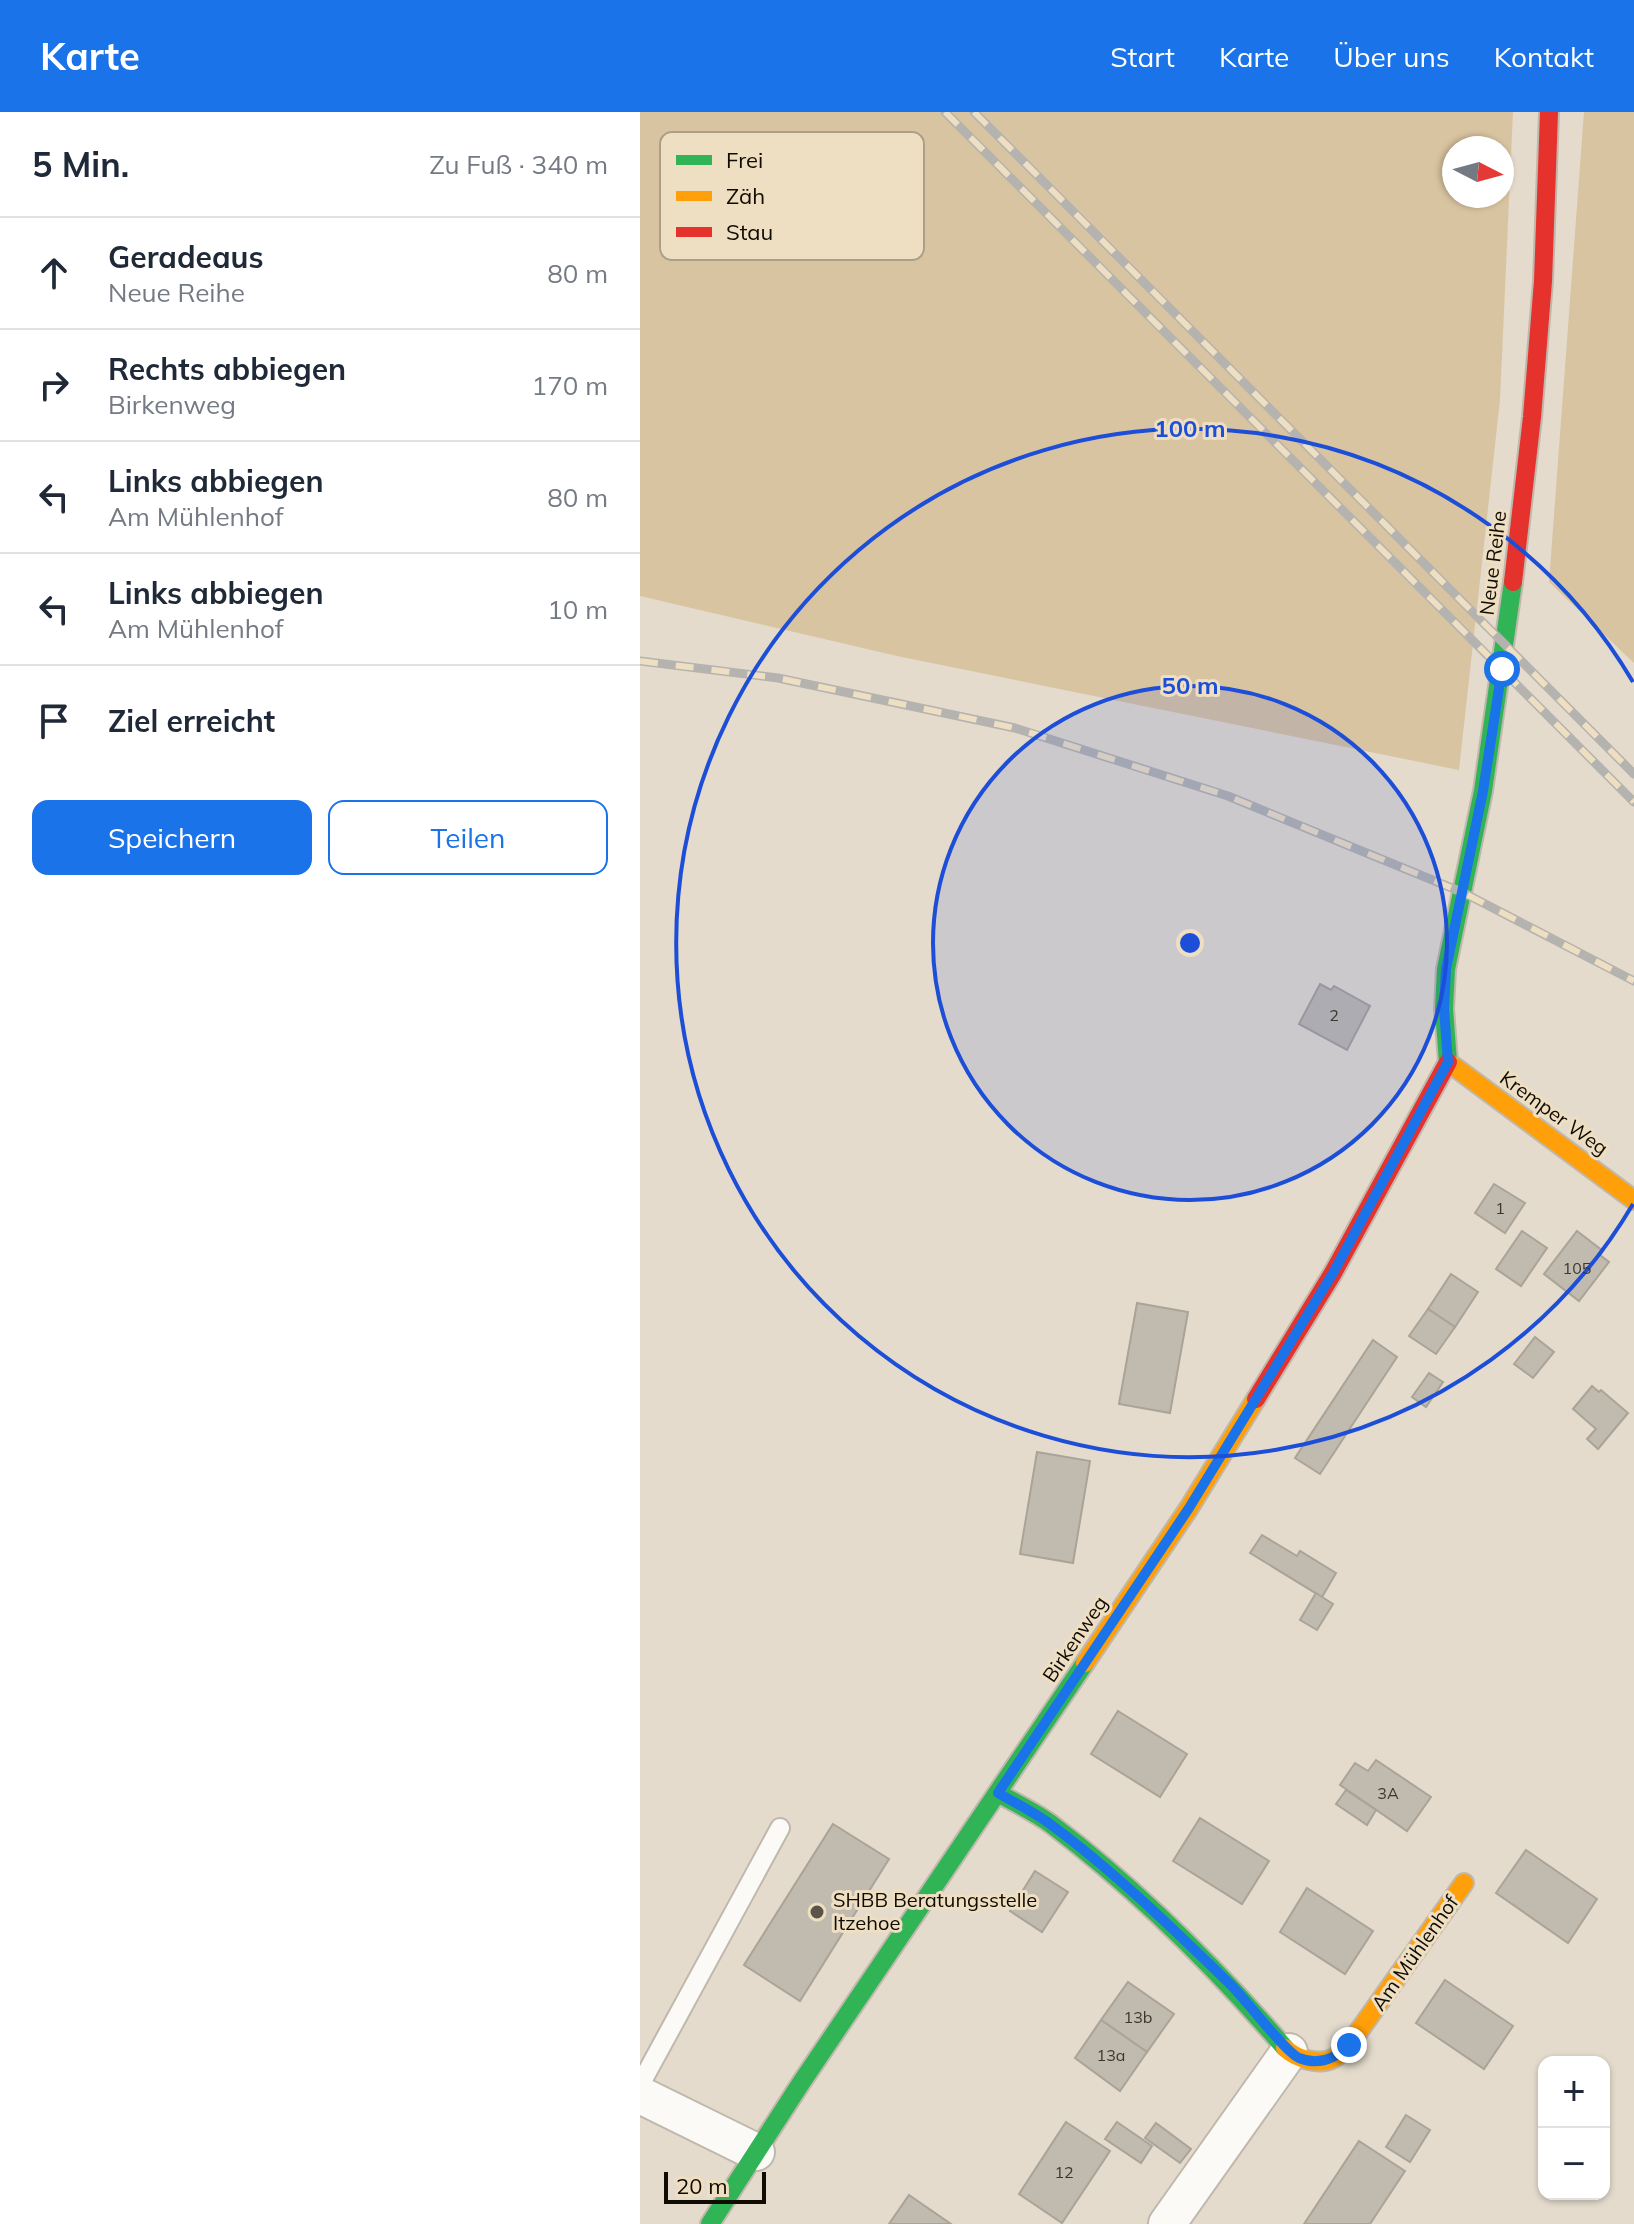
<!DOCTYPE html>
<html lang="de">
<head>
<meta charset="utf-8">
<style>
  :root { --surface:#fff; --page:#f6f6f7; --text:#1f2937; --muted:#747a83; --line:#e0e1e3; --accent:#1a73e8 }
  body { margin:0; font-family:Mulish,sans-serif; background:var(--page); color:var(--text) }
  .controls { position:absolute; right:24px; bottom:24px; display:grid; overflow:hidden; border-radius:16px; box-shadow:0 2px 6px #0004 }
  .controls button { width:72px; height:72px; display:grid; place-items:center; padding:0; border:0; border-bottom:2px solid var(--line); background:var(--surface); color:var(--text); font:40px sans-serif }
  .compass { position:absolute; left:802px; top:24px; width:72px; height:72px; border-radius:50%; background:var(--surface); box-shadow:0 2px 6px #0004; rotate:96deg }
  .scale { position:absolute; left:24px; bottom:20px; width:102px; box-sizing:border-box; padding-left:8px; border:4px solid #100b03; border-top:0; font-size:22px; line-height:28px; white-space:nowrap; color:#100b03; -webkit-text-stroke:6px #eedec2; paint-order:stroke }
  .stop { position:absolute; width:24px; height:24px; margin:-18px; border:6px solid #1a73e8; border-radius:50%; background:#fff }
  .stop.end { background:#1a73e8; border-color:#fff; box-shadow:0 2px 8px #0008 }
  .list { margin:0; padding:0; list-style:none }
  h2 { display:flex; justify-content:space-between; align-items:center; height:104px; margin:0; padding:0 32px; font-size:34px }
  h2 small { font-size:26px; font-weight:400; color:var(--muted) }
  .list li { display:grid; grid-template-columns:52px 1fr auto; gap:24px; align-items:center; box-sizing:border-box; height:112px; padding:0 32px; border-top:2px solid var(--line) }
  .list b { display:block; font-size:30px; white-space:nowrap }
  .list p { margin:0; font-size:26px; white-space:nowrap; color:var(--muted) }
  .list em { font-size:26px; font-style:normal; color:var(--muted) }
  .actions { display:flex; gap:16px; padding:24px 32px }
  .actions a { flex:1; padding:18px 0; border:2px solid var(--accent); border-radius:16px; text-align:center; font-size:28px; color:var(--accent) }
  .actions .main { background:var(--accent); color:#fff }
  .icon { flex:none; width:44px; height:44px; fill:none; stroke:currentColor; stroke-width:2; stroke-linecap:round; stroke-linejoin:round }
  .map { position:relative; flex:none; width:994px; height:2112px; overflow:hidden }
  header { display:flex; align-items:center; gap:48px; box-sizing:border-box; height:112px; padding:0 40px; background:var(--accent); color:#fff }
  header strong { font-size:38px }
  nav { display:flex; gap:44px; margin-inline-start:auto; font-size:28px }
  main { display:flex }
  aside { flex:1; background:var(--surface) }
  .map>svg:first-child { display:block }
  .green { fill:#d9c4a1; fill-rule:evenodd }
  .building { fill:#c1baae; stroke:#aaa397; stroke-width:2 }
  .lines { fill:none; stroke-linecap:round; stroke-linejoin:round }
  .lane-casing { stroke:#c0b8ad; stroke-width:22 }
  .street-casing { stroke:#c0b8ad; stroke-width:40 }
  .fast-casing { stroke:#c0b8ad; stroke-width:22 }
  .slow-casing { stroke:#c0b8ad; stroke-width:22 }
  .jam-casing { stroke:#c0b8ad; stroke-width:22 }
  .lane { stroke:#fbfaf7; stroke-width:18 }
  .street { stroke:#fbfaf7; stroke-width:36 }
  .fast { stroke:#30b455; stroke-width:18 }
  .slow { stroke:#ff9f0a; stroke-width:18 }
  .jam { stroke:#e5322d; stroke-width:18 }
  .rail-casing { stroke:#b5b3af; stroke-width:9 }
  .rail { stroke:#eedec2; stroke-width:6; stroke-dasharray:18; stroke-linecap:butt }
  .route { stroke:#1a73e8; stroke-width:10 }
  .ring { fill:none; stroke:#1d4ed8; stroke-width:4 }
  .poi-dot { fill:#5a5449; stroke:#eedec2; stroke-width:3 }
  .labels { text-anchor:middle; stroke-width:6; stroke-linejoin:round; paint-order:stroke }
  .number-label { font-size:16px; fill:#3c372e }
  .street-label { font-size:20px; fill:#100b03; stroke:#eedec2 }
  .poi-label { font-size:20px; fill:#100b03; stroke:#eedec2; text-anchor:start }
  .key { fill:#eedec2; stroke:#ab9f89; stroke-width:2 }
  .key-label { font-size:22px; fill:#100b03 }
  .centre { fill:#1d4ed8; stroke:#eedec2; stroke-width:4 }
  .ring-label { font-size:24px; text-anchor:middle; font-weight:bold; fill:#1d4ed8; stroke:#eedec2; stroke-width:6; stroke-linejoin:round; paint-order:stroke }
</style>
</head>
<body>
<header>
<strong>Karte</strong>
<nav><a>Start</a><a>Karte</a><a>Über uns</a><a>Kontakt</a></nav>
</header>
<main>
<aside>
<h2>5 Min.<small>Zu Fuß · 340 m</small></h2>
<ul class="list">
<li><svg class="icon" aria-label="ahead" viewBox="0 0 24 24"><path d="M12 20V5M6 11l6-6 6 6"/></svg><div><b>Geradeaus</b><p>Neue Reihe</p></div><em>80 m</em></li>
<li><svg class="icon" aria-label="right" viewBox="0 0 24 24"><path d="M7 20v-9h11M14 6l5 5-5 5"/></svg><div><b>Rechts abbiegen</b><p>Birkenweg</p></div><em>170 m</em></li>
<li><svg class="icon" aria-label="left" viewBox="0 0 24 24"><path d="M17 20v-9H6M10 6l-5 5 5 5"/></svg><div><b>Links abbiegen</b><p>Am Mühlenhof</p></div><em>80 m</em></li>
<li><svg class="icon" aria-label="left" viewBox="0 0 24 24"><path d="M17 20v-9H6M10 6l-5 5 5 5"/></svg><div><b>Links abbiegen</b><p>Am Mühlenhof</p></div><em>10 m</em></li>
<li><svg class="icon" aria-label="arrive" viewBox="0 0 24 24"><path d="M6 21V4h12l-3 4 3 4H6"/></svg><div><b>Ziel erreicht</b></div></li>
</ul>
<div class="actions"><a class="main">Speichern</a><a>Teilen</a></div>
</aside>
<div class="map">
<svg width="994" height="2112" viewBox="0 0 994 2112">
  <rect width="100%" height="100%" fill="#e4dbcc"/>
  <g class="green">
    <path d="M0 0H873L860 288 819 658 257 544 0 484ZM814 36H862V84H814Z"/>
    <polygon points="944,0 994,0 994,551 909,470"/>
  </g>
  <g class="building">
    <polygon points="680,872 691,878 694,874 730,894 707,938 659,912"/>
    <polygon points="854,1072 885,1091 865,1121 835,1101"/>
    <polygon points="882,1119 907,1136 881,1174 856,1157"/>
    <polygon points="937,1119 963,1139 960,1143 969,1150 939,1189 904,1162"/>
    <polygon points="811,1162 838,1180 815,1215 788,1197"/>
    <polygon points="497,1191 548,1200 530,1301 479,1292"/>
    <polygon points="788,1197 815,1215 796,1242 769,1224"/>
    <polygon points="895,1225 914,1240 893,1266 874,1252"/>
    <polygon points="733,1228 757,1245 680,1362 655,1346"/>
    <polygon points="789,1261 803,1270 786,1295 772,1285"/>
    <polygon points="952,1274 959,1280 961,1278 988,1301 958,1337 947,1327 956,1317 933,1297"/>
    <polygon points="397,1340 450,1349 433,1451 380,1442"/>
    <polygon points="622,1423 657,1444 660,1439 696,1461 682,1485 610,1441"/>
    <polygon points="676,1481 693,1492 677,1518 660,1508"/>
    <polygon points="478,1599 547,1642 520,1685 451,1642"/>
    <polygon points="736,1648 791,1685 767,1719 700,1673 715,1651 728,1659"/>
    <polygon points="706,1678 736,1698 727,1713 696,1692"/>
    <polygon points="560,1706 629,1749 602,1792 533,1749"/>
    <polygon points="193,1712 249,1747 160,1889 104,1853"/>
    <polygon points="886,1738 957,1787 928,1831 856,1781"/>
    <polygon points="395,1759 428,1780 402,1820 370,1799"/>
    <polygon points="667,1776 733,1819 705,1862 640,1820"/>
    <polygon points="805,1868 873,1914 844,1957 776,1911"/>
    <polygon points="488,1870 534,1902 507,1940 461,1908"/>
    <polygon points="461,1908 507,1940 480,1979 435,1946"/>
    <polygon points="766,2003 790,2018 770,2050 746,2035"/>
    <polygon points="426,2010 470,2039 422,2111 379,2082"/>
    <polygon points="477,2010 512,2034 501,2051 465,2027"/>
    <polygon points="516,2011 551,2037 540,2051 505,2026"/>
    <polygon points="719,2029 765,2059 730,2112 664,2112"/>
    <polygon points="269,2083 311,2112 249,2112"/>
  </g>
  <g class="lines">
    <defs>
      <polyline id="lane" points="0,1973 140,1716"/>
      <g id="street">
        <polyline points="0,1983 116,2040"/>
        <polyline points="527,2112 649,1940"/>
      </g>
      <g id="fast">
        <polyline points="808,950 804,897 806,857 843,679 873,470"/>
        <path d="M358 1681C375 1691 395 1700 411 1712 497 1777 575 1855 645 1936"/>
        <polyline points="70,2112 161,1971 445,1551"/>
      </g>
      <g id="slow">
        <polyline points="808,950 994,1088"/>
        <polyline points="445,1551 549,1396 616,1287"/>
        <path d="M645 1936C656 1947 680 1954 694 1946 699 1943 704 1937 709 1933L824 1771"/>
      </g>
      <g id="jam">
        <polyline points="873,470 892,305 903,169 909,0"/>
        <polyline points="616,1287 693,1161 808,950"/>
      </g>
    </defs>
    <use href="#lane" class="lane-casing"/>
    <use href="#street" class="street-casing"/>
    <use href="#fast" class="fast-casing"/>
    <use href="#slow" class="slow-casing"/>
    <use href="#jam" class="jam-casing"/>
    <use href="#lane" class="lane"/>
    <use href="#street" class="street"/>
    <use href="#fast" class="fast"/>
    <use href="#slow" class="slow"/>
    <use href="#jam" class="jam"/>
    <defs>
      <g id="rail">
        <polyline points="305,0 994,690"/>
        <polyline points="334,0 994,662"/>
        <polyline points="0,549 138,566 375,616 588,684 824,781 994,869"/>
      </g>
    </defs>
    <use href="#rail" class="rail-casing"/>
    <use href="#rail" class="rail"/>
  </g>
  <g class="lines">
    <path class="route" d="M709 1933C695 1947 679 1954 659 1946 645 1940 605 1886 589 1871 532 1816 474 1759 410 1712 394 1700 375 1691 358 1681L549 1396 693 1161 808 950 804 897 806 857 843 679 862 557"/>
  </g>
  <circle cx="550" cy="831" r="257" fill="#1d4ed8" fill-opacity=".12"/>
  <g class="ring">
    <circle cx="550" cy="831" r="257"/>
    <path d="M993 1092A514 514 0 1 1 993 570"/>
  </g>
  <circle class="poi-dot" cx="177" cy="1800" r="8"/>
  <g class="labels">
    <g class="number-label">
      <text x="694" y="909">2</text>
      <text x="860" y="1102">1</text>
      <text x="937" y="1162">105</text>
      <text x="748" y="1687">3A</text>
      <text x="498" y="1911">13b</text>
      <text x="471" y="1949">13a</text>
      <text x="424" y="2066">12</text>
    </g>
    <g class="street-label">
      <text transform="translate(853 451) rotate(-83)" y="7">Neue Reihe</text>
      <text transform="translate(914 1001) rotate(36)" y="7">Kremper Weg</text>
      <text transform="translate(435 1527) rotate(-56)" y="7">Birkenweg</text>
      <text transform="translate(775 1841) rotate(-55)" y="7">Am Mühlenhof</text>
    </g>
    <g class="poi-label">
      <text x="193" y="1795">SHBB Beratungsstelle<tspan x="193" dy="23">Itzehoe</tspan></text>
    </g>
  </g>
  <rect x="20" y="20" width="264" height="128" rx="12" class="key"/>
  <rect x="36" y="43" width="36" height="10" fill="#30b455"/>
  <rect x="36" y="79" width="36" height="10" fill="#ff9f0a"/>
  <rect x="36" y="115" width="36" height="10" fill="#e5322d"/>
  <g class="key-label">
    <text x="86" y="56">Frei</text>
    <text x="86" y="92">Zäh</text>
    <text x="86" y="128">Stau</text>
  </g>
  <circle cx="550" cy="831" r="12" class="centre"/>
  <g class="ring-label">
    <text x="550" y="325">100 m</text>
    <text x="550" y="582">50 m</text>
  </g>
</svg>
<div class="controls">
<button>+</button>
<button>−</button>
</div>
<svg class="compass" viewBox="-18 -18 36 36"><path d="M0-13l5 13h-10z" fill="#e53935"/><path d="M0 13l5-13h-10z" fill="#747a83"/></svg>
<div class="scale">20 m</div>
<div class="stop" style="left:862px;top:557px"></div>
<div class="stop end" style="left:709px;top:1933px"></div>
</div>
</main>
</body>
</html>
